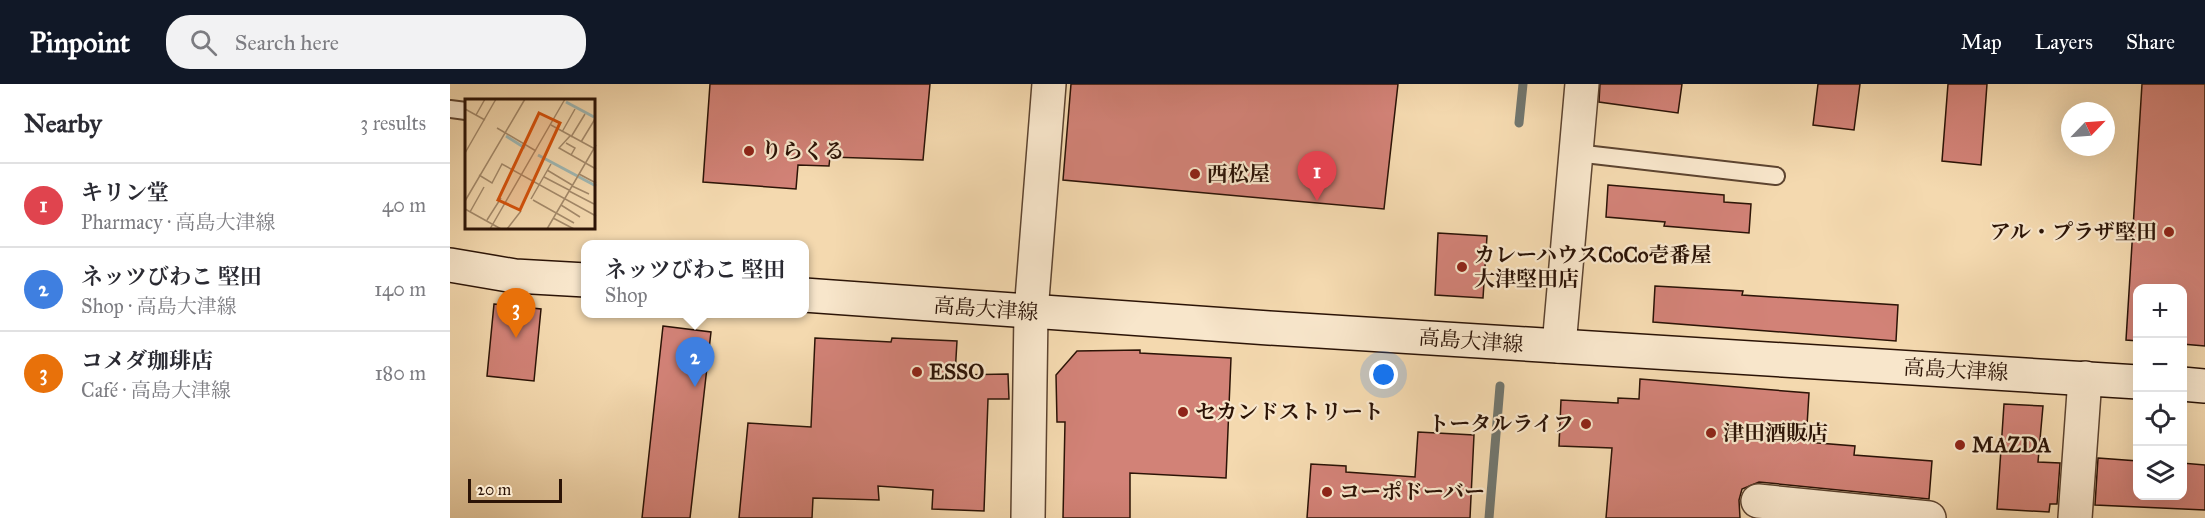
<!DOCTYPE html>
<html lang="en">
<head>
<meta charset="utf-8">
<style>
  :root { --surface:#fff; --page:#f2f2f3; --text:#2b2b33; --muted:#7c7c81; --line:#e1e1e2; --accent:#111827 }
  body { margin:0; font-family:"IM FELL Great Primer","Noto Serif JP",serif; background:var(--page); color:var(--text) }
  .controls { position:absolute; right:18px; bottom:18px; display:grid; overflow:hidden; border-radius:12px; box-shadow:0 6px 24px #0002 }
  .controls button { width:54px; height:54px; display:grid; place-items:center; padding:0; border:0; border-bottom:2px solid var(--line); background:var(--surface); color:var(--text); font:30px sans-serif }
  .compass { position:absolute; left:1611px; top:18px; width:54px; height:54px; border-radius:50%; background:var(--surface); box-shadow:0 6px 24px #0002; rotate:65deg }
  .scale { position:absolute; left:18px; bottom:15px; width:94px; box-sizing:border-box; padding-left:6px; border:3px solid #2b1306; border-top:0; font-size:16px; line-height:21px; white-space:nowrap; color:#2b1306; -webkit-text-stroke:4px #f8e6cb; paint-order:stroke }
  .you { position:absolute; left:934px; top:291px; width:21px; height:21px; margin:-15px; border:4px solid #fff; border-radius:50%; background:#1a73e8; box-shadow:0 0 0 9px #1a73e833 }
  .badge { display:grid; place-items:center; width:39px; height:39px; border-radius:50%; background:var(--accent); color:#fff; font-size:20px; font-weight:700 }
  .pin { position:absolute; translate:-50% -50px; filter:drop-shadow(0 2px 3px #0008) }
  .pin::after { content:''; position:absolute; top:32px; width:21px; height:18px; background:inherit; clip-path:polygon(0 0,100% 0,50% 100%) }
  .popup { position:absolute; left:131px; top:156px; width:228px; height:78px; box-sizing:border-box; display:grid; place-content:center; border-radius:12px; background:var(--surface); filter:drop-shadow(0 2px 4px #0005); font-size:20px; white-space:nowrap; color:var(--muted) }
  .popup b { font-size:22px; color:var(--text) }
  .popup::after { content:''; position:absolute; left:50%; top:100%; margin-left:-12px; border:12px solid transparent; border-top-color:var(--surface) }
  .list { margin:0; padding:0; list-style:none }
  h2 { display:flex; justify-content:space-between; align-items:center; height:78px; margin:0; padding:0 24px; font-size:26px }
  h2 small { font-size:20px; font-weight:400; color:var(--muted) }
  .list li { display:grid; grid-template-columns:39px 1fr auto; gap:18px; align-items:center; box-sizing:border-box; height:84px; padding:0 24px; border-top:2px solid var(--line) }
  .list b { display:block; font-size:22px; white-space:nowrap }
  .list p { margin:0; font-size:20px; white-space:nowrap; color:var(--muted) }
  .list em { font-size:20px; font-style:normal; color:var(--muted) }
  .icon { flex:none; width:33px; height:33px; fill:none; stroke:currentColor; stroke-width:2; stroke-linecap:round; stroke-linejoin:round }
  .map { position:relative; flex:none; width:1755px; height:434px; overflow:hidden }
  header { display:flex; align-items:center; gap:36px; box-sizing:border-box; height:84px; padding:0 30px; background:var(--accent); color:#fff }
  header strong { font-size:28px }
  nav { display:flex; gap:33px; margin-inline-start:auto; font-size:21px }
  .search { width:420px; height:54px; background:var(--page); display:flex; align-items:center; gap:15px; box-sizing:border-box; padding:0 21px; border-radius:24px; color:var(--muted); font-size:22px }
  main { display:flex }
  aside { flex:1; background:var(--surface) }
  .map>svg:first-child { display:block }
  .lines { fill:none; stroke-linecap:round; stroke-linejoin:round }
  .stream { stroke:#71766e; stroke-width:9 }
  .building { fill:#d28277; stroke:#2b1306; stroke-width:1.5 }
  .lane-casing { stroke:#5d4430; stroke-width:20 }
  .street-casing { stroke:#5d4430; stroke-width:36 }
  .secondary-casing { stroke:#2b1306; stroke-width:36 }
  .lane { stroke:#f8e6cb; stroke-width:16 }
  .street { stroke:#f8e6cb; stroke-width:33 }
  .secondary { stroke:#f8e6cb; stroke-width:33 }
  .poi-dot { fill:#8f2418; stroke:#f8e6cb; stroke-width:2 }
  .labels { text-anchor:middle; stroke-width:4.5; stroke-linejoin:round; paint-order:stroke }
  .poi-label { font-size:21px; font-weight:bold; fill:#2b1306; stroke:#f8e6cb; text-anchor:start }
  .street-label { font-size:21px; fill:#2b1306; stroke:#f8e6cb }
  .inset-river { fill:none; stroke:#9fb8b4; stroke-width:3 }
  .inset-road { fill:none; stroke:#a48a6b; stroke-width:1.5 }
  .view { fill:#d5520b; fill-opacity:0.15; stroke:#d5520b; stroke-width:3 }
  .inset-edge { fill:none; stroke:#2b1306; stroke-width:3 }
</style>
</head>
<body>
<header>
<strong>Pinpoint</strong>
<div class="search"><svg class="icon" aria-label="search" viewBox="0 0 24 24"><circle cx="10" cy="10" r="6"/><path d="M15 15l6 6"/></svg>Search here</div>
<nav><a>Map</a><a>Layers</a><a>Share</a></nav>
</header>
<main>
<aside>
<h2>Nearby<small>3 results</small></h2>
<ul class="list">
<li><span class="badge" style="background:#e0444e">1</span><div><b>キリン堂</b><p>Pharmacy · 高島大津線</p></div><em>40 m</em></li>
<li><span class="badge" style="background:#3f7fe0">2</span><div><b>ネッツびわこ 堅田</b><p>Shop · 高島大津線</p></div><em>140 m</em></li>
<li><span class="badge" style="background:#e8710a">3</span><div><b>コメダ珈琲店</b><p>Café · 高島大津線</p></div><em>180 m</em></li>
</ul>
</aside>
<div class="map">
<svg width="1755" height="434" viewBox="0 0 1755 434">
  <rect width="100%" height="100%" fill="#f4d9af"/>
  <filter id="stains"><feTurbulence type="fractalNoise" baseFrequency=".00333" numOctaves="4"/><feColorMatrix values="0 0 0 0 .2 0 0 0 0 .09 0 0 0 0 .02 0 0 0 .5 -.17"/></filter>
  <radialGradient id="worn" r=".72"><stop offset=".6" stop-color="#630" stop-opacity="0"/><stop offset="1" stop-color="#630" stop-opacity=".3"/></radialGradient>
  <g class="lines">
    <g class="stream">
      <polyline points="1069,39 1073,0"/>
      <polyline points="1039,434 1050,302"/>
    </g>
  </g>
  <g class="building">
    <polygon points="260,0 480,0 473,76 380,73 379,82 348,81 346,105 253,98"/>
    <polygon points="621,0 948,0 934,125 613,96"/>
    <polygon points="1150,0 1232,0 1228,29 1149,18"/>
    <polygon points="1368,0 1410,0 1404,46 1363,41"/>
    <polygon points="1498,0 1537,0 1531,81 1492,77"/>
    <polygon points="1692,0 1755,0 1755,262 1732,260 1732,204 1688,204 1688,257 1676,256"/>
    <polygon points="1158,101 1274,111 1274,118 1301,120 1299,149 1214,142 1215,138 1156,133"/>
    <polygon points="988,149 1037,152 1033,214 985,211"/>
    <polygon points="1205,202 1293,207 1292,211 1448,221 1446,257 1203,238"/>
    <polygon points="44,220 91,225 84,297 37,292"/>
    <polygon points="213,242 261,248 240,434 192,434"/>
    <polygon points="365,254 441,258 442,254 507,257 505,291 558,290 559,315 538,315 534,427 482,425 483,406 428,402 429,416 363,414 362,434 289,434 298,339 361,343"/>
    <polygon points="690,266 690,269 781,274 776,394 680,389 680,434 613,434 615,338 607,338 606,291 627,267"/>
    <polygon points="1190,295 1359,309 1356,358 1405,362 1404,371 1482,377 1479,415 1309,398 1292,405 1289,416 1290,434 1156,434 1162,364 1109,362 1111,316 1168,319 1168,314 1189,315"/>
    <polygon points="1554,320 1593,322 1588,378 1610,379 1607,420 1600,420 1599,428 1547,425"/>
    <polygon points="968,348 1024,351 1020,434 857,434 861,380 896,382 896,388 965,393"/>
    <polygon points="1648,374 1688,377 1688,411 1732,411 1732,379 1755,381 1755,426 1645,421"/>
  </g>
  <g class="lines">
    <defs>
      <g id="lane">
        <polyline points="0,25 16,27"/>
        <polyline points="1126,69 1326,92"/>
      </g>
      <g id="street">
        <polyline points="1109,262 1132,0"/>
        <polyline points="1308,417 1479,434"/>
        <polyline points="578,434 581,228 599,0"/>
        <polyline points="1625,434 1635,294"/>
      </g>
      <g id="secondary">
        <polyline points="0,181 65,192 136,196"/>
        <polyline points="354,211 819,244 1688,298"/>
        <polyline points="1732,300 1755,302"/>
      </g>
    </defs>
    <use href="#lane" class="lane-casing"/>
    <use href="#street" class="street-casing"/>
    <use href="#secondary" class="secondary-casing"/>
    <use href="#lane" class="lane"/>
    <use href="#street" class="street"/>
    <use href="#secondary" class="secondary"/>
  </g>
  <g class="poi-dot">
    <circle cx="299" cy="67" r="6"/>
    <circle cx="745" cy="90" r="6"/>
    <circle cx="1719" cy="148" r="6"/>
    <circle cx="1012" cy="183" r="6"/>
    <circle cx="467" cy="288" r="6"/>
    <circle cx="733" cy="328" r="6"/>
    <circle cx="1136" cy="340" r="6"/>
    <circle cx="1261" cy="349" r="6"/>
    <circle cx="1510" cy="361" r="6"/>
    <circle cx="877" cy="408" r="6"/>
  </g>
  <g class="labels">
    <g class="poi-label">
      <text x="311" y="74">りらくる</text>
      <text x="757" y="97">西松屋</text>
      <text x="1707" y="155" text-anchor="end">アル・プラザ堅田</text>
      <text x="1024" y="178">カレーハウスCoCo壱番屋<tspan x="1024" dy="24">大津堅田店</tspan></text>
      <text x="479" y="295">ESSO</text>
      <text x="745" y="335">セカンドストリート</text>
      <text x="1124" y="347" text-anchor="end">トータルライフ</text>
      <text x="1273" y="356">津田酒販店</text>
      <text x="1522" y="368">MAZDA</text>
      <text x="889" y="415">コーポドーバー</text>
    </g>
    <g class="street-label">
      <text transform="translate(536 225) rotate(4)" y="7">高島大津線</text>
      <text transform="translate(1021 257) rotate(4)" y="7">高島大津線</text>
      <text transform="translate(1506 286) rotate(3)" y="7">高島大津線</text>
    </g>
  </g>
  <g transform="translate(15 15)">
    <rect width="130" height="130" fill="#f4d9af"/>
    <path class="inset-river" d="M101 3 129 18M41 37 60 49M73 56 131 87"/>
    <path class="inset-road" d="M0 10 20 21M11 16 20 0M86 26 130 50M32 29 71 52M97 33 110 10M105 37 94 49 131 70M106 38 120 15M116 43 130 20M101 44 110 49 106 56M0 54 31 0M82 71 107 86M114 75 131 84M14 76 27 84 37 65 131 117M79 78 104 91M107 87 124 95M104 92 129 105M66 100 86 65M68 101 109 124M0 102 60 0M96 106 115 118M0 110 36 130M5 113 19 88M88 119 109 130M22 121 36 99M25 130 100 0M42 130 56 112M82 130 131 46"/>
    <path class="view" d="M74 14 95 24 55 111 33 101Z"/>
    <rect width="130" height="130" class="inset-edge"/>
  </g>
  <rect width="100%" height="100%" filter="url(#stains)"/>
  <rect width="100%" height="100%" fill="url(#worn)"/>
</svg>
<div class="controls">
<button>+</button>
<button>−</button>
<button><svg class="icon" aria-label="locate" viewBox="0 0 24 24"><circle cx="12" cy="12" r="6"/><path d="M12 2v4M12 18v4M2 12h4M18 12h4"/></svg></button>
<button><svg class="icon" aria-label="layers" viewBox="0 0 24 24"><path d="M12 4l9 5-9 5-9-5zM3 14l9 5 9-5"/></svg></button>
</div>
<svg class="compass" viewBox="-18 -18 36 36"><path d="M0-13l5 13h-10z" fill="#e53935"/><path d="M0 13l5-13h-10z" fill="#7c7c81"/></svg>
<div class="scale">20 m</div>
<div class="you"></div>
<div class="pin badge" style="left:867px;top:117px;background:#e0444e">1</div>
<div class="pin badge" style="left:245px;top:303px;background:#3f7fe0">2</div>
<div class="popup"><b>ネッツびわこ 堅田</b>Shop</div>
<div class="pin badge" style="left:66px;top:254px;background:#e8710a">3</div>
</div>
</main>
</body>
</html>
